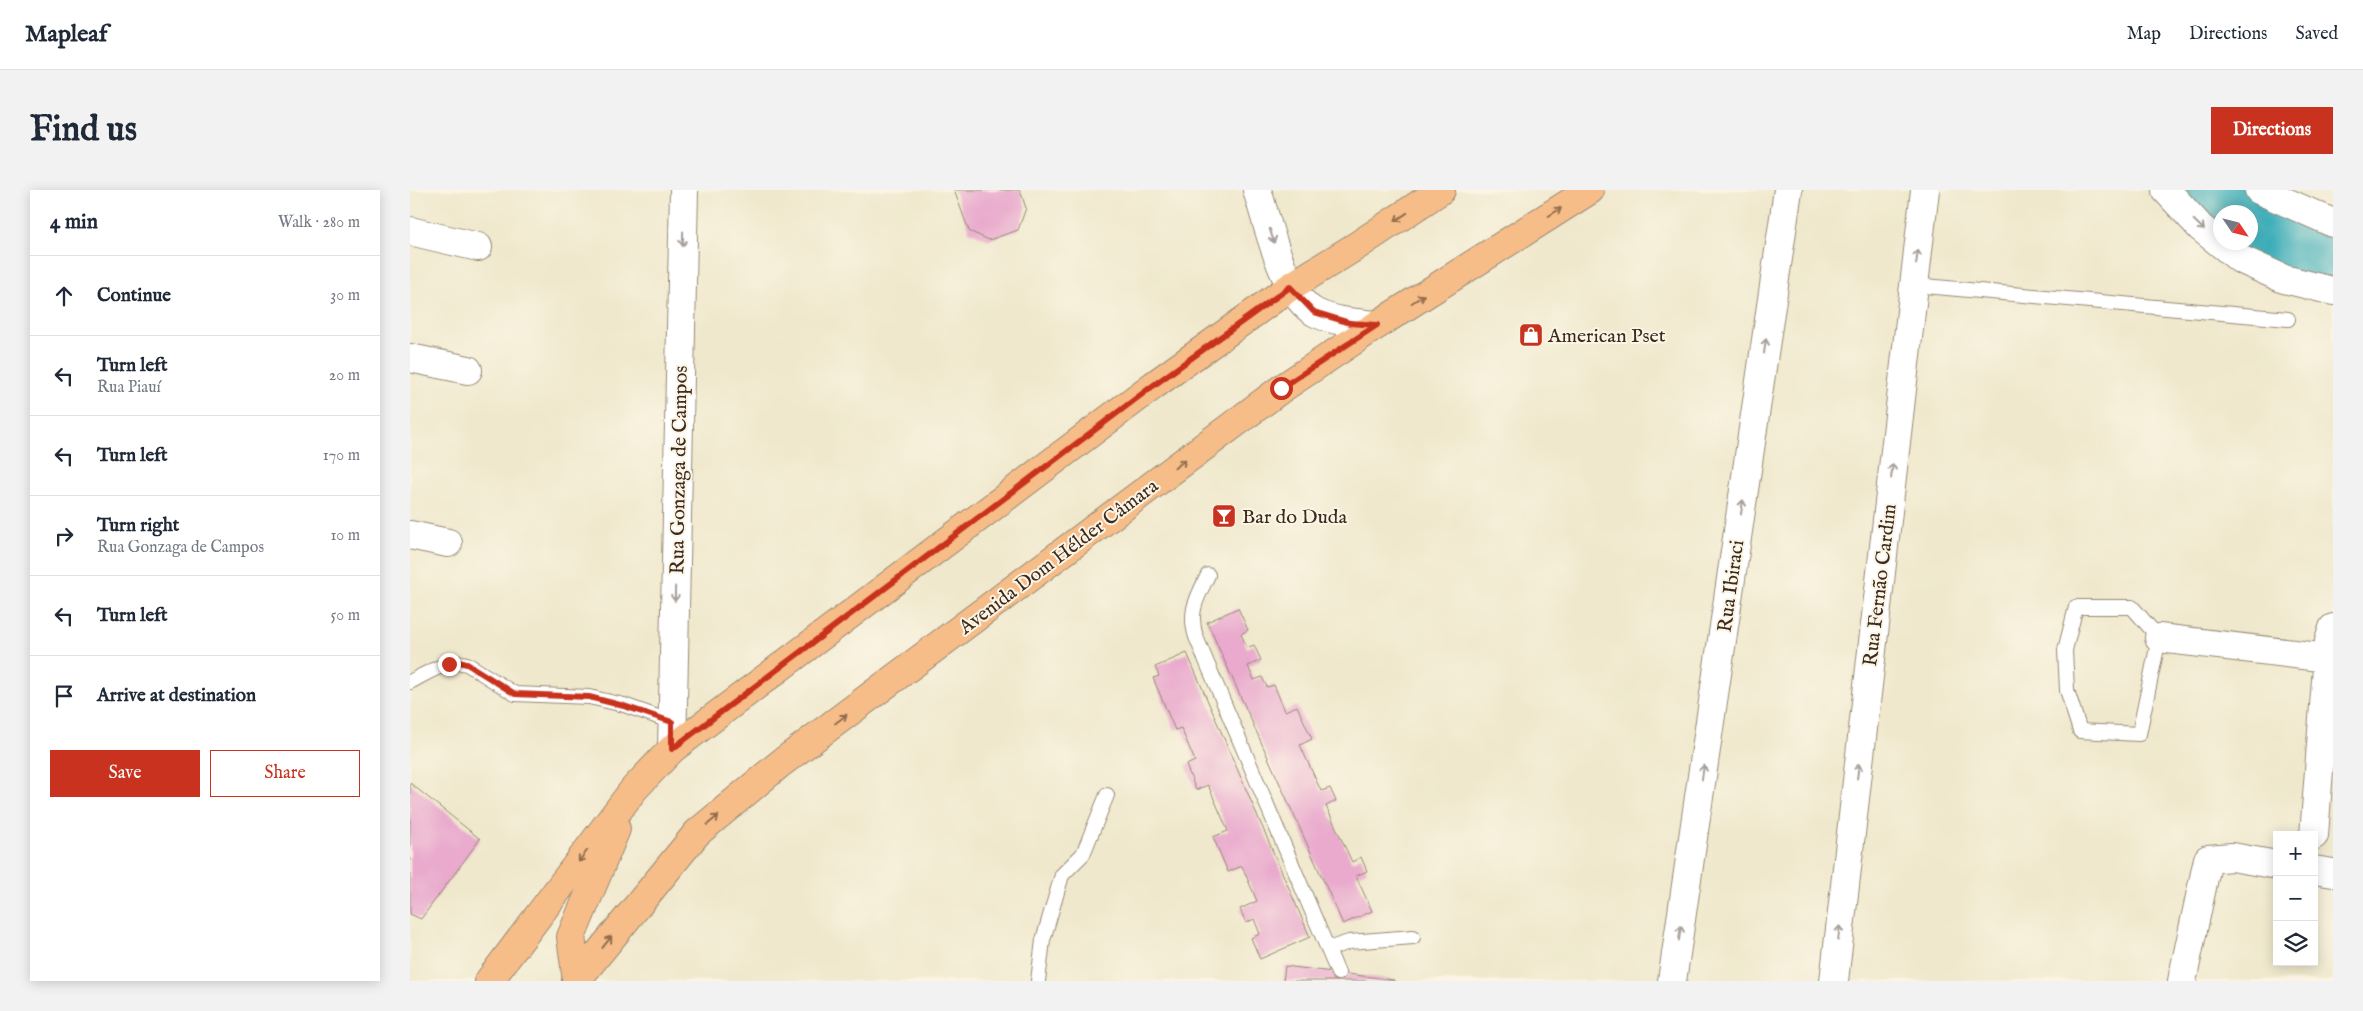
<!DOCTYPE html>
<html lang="en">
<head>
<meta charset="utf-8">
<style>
  :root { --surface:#fff; --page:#f2f2f3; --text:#1f2937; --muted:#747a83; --line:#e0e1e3; --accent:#c8321e }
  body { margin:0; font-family:"IM FELL English",serif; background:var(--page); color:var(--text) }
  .controls { position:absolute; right:15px; bottom:15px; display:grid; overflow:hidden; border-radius:0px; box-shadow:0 2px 12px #0003 }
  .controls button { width:45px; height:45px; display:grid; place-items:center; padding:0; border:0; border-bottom:1px solid var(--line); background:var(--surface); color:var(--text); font:25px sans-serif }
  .compass { position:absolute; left:1803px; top:15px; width:45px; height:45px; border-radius:50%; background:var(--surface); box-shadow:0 2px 12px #0003; rotate:125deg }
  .stop { position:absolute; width:15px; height:15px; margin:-11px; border:4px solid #c8321e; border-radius:50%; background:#fff }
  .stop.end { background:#c8321e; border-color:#fff; box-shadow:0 1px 5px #0008 }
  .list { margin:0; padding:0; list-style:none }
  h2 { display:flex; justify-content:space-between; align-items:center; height:65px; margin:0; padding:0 20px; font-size:21px }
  h2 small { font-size:16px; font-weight:400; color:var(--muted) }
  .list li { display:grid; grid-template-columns:32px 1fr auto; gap:15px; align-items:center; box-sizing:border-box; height:80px; padding:0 20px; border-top:1px solid var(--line) }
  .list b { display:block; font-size:19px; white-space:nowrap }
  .list p { margin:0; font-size:16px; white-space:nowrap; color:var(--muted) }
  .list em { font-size:16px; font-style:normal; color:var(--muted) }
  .actions { display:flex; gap:10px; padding:15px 20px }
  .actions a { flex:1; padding:11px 0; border:1px solid var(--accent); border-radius:0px; text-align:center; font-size:18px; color:var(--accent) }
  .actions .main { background:var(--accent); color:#fff }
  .icon { flex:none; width:28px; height:28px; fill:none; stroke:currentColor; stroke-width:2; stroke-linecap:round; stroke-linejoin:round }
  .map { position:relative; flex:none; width:1923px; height:791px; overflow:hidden; border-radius:0px }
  header { display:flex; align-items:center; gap:30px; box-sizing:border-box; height:70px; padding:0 25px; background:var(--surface); border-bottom:1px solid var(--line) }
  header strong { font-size:24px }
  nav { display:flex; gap:28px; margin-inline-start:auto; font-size:18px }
  .intro { display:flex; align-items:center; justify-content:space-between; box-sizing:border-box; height:120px; padding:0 30px }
  h1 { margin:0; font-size:35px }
  .button { padding:12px 22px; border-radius:0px; background:var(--accent); color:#fff; font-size:18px; font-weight:700 }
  main { display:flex; gap:30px; padding:0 30px }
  aside { flex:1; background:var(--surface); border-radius:0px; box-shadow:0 2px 12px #0003 }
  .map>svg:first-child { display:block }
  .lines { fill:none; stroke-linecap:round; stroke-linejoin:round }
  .river { stroke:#3eaeb9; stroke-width:54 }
  .building { fill:#e9aacd }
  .service-casing { stroke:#958975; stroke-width:16 }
  .minor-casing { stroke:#958975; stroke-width:30 }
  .tertiary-casing { stroke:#958975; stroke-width:30 }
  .primary-casing { stroke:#958975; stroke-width:30 }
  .service { stroke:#fff; stroke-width:14 }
  .minor { stroke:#fff; stroke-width:28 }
  .tertiary { stroke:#fff; stroke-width:28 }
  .primary { stroke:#f7bd88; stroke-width:28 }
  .oneway { stroke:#906c4e }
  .oneway2 { stroke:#a79f9a }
  .route { stroke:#c8321e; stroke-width:6 }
  .labels { text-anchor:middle; stroke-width:4; stroke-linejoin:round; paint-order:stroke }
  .poi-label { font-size:20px; fill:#3b2a1e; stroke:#fcf5e5; text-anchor:start }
  .street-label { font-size:20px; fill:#3b2a1e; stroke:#fcf5e5 }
</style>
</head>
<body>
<header>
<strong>Mapleaf</strong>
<nav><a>Map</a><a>Directions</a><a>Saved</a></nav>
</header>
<div class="intro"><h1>Find us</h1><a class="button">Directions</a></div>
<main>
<aside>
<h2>4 min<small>Walk · 280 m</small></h2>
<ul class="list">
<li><svg class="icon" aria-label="ahead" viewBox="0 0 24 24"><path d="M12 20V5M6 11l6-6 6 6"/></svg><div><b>Continue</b></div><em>30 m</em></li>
<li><svg class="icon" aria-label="left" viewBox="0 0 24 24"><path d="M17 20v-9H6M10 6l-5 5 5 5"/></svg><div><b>Turn left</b><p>Rua Piauí</p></div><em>20 m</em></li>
<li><svg class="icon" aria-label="left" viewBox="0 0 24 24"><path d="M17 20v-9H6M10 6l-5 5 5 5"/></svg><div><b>Turn left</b></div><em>170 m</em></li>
<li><svg class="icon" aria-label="right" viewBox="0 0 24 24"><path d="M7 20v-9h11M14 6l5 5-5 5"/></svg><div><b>Turn right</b><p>Rua Gonzaga de Campos</p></div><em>10 m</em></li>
<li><svg class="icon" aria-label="left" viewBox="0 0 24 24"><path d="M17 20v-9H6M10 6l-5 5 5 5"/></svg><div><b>Turn left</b></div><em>50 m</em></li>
<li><svg class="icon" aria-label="arrive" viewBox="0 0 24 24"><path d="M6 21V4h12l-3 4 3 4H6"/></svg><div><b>Arrive at destination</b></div></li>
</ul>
<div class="actions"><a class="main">Save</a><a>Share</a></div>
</aside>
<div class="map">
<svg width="1923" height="791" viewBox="0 0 1923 791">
  <rect width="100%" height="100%" fill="#fcf5e5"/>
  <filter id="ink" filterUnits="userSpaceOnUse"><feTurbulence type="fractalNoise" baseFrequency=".02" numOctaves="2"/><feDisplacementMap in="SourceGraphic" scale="10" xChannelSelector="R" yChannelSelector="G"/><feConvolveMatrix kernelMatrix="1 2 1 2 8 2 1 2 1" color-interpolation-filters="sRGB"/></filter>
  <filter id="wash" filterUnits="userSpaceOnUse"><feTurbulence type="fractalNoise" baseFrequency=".0096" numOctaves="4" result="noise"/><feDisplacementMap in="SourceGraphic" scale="20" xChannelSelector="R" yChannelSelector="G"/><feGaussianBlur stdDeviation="1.12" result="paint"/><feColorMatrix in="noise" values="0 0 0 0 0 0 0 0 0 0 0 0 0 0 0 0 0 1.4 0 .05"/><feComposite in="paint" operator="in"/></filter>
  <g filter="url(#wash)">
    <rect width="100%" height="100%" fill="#efe8cc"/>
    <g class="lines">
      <g class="river">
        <polyline points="1800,0 1827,22"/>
        <polyline points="1840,34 1899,60 1923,64"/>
      </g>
    </g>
    <g id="blocks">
      <g class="building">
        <polygon points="544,0 610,0 616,18 608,40 579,50 559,41"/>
        <polygon points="828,418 838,440 831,444 837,458 844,455 851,470 838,476 844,490 852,487 857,497 864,495 875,521 887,516 902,549 890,555 911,601 920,598 926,611 916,616 942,672 951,667 957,681 946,686 962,721 933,734 797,432"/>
        <polygon points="777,463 900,747 850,769 841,748 850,744 844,729 836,733 830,719 847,711 832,676 818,682 803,647 818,641 798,595 786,600 776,575 785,571 771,538 765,540 743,488 749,486 745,477"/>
        <polygon points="0,593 70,649 11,729 0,724"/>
        <polygon points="875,776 984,790 984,791 873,791"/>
      </g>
    </g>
  </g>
  <g filter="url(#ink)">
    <use href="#blocks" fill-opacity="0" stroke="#958975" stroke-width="1"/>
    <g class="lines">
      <defs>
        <g id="service">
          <polyline points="1504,95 1878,129"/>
          <path d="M798 385C787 408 778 421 786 447L928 783"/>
          <polygon points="1666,417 1722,417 1749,448 1729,544 1670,541 1657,500 1655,460"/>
          <path d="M0 492C17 483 38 469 57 474L105 504 179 507 214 515 262 532"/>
          <polyline points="918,759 939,752 1003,747"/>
          <polyline points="628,791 633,750 652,685 673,664 697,605"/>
        </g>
        <g id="minor">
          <polyline points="1756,0 1791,38 1830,69 1874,89 1923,101"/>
          <polyline points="1849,0 1923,33"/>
          <polyline points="0,41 68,57"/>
          <polyline points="0,168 58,180"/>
          <polyline points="0,345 38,353"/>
          <polyline points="1749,448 1918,468"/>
          <polyline points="262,559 274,0"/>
          <polyline points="1904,645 1919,451 1923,438"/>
          <polyline points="1904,680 1923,683"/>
          <polyline points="1424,791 1515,0"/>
          <polyline points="1772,791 1798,669 1822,667 1867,675"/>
        </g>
        <g id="tertiary">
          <path d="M847 0C858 34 873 106 906 123 925 132 946 133 967 135"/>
          <polyline points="1262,791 1378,0"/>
        </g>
        <g id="primary">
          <polyline points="79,791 224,599 262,559 744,195 880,97 945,57 1031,0"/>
          <polyline points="166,791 287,643 371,573 871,199 967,135 1180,0"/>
          <polyline points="167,791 161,747 206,639"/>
        </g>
      </defs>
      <use href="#service" class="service-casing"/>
      <use href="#minor" class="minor-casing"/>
      <use href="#tertiary" class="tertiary-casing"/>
      <use href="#primary" class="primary-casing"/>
      <use href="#service" class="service"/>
      <use href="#minor" class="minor"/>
      <use href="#tertiary" class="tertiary"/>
      <use href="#primary" class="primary"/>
    </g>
    <defs><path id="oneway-shaft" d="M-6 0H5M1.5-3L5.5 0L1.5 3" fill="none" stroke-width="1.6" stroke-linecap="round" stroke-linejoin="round" transform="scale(1.25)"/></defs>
    <g class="oneway">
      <use href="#oneway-shaft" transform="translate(1145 22) rotate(-32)"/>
      <use href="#oneway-shaft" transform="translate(991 27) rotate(146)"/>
      <use href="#oneway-shaft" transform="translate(1008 109) rotate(-32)"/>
      <use href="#oneway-shaft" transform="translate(770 274) rotate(-37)"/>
      <use href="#oneway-shaft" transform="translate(431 529) rotate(-37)"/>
      <use href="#oneway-shaft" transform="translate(303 630) rotate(-40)"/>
      <use href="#oneway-shaft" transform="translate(173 666) rotate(127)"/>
      <use href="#oneway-shaft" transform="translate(197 752) rotate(-52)"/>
    </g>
    <g class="oneway2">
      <use href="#oneway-shaft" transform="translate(1789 35) rotate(44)"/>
      <use href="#oneway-shaft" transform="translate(862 46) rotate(72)"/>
      <use href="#oneway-shaft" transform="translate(273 49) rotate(91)"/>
      <use href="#oneway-shaft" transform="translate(1507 67) rotate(-83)"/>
      <use href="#oneway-shaft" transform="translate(1355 156) rotate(-82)"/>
      <use href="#oneway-shaft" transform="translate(1482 281) rotate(-83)"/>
      <use href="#oneway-shaft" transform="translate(1332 317) rotate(-82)"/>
      <use href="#oneway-shaft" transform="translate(265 404) rotate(91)"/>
      <use href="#oneway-shaft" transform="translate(1448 581) rotate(-83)"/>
      <use href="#oneway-shaft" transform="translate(1293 582) rotate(-82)"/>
      <use href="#oneway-shaft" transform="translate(1270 743) rotate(-82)"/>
      <use href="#oneway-shaft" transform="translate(1429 743) rotate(-83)"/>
    </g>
  </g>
  <g class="lines" filter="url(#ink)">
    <polyline class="route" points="39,474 49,472 57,474 105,504 179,507 214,516 262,532 262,559 744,195 880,97 904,122 940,133 967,135 871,198"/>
  </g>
  <defs>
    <symbol id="shop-square" viewBox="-11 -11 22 22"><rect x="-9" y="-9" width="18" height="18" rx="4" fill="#c8321e" stroke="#fcf5e5"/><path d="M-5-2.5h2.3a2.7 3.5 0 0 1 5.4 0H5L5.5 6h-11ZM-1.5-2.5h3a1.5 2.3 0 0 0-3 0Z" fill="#fff"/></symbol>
    <symbol id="bar-square" viewBox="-11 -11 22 22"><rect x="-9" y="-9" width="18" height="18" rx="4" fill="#c8321e" stroke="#fcf5e5"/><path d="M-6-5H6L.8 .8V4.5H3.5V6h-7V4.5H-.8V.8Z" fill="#fff"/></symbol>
  </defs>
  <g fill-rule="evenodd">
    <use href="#shop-square" x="1107" y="131" width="28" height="28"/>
    <use href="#bar-square" x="800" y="312" width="28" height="28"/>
  </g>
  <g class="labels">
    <g class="poi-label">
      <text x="1138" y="152">American Pset</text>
      <text x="832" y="333">Bar do Duda</text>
    </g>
    <g class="street-label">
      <text transform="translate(268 280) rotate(-89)" y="7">Rua Gonzaga de Campos</text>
      <text transform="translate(648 366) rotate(-37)" y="7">Avenida Dom Hélder Câmara</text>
      <text transform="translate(1469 395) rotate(-83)" y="7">Rua Fernão Cardim</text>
      <text transform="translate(1320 396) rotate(-82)" y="7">Rua Ibiraci</text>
    </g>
  </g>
</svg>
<div class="controls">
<button>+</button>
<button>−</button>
<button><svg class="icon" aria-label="layers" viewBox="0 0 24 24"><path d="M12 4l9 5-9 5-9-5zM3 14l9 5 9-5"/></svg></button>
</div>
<svg class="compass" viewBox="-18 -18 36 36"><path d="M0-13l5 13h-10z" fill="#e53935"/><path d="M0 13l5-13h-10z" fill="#747a83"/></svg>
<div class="stop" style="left:871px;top:198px"></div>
<div class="stop end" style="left:39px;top:474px"></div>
</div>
</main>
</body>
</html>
